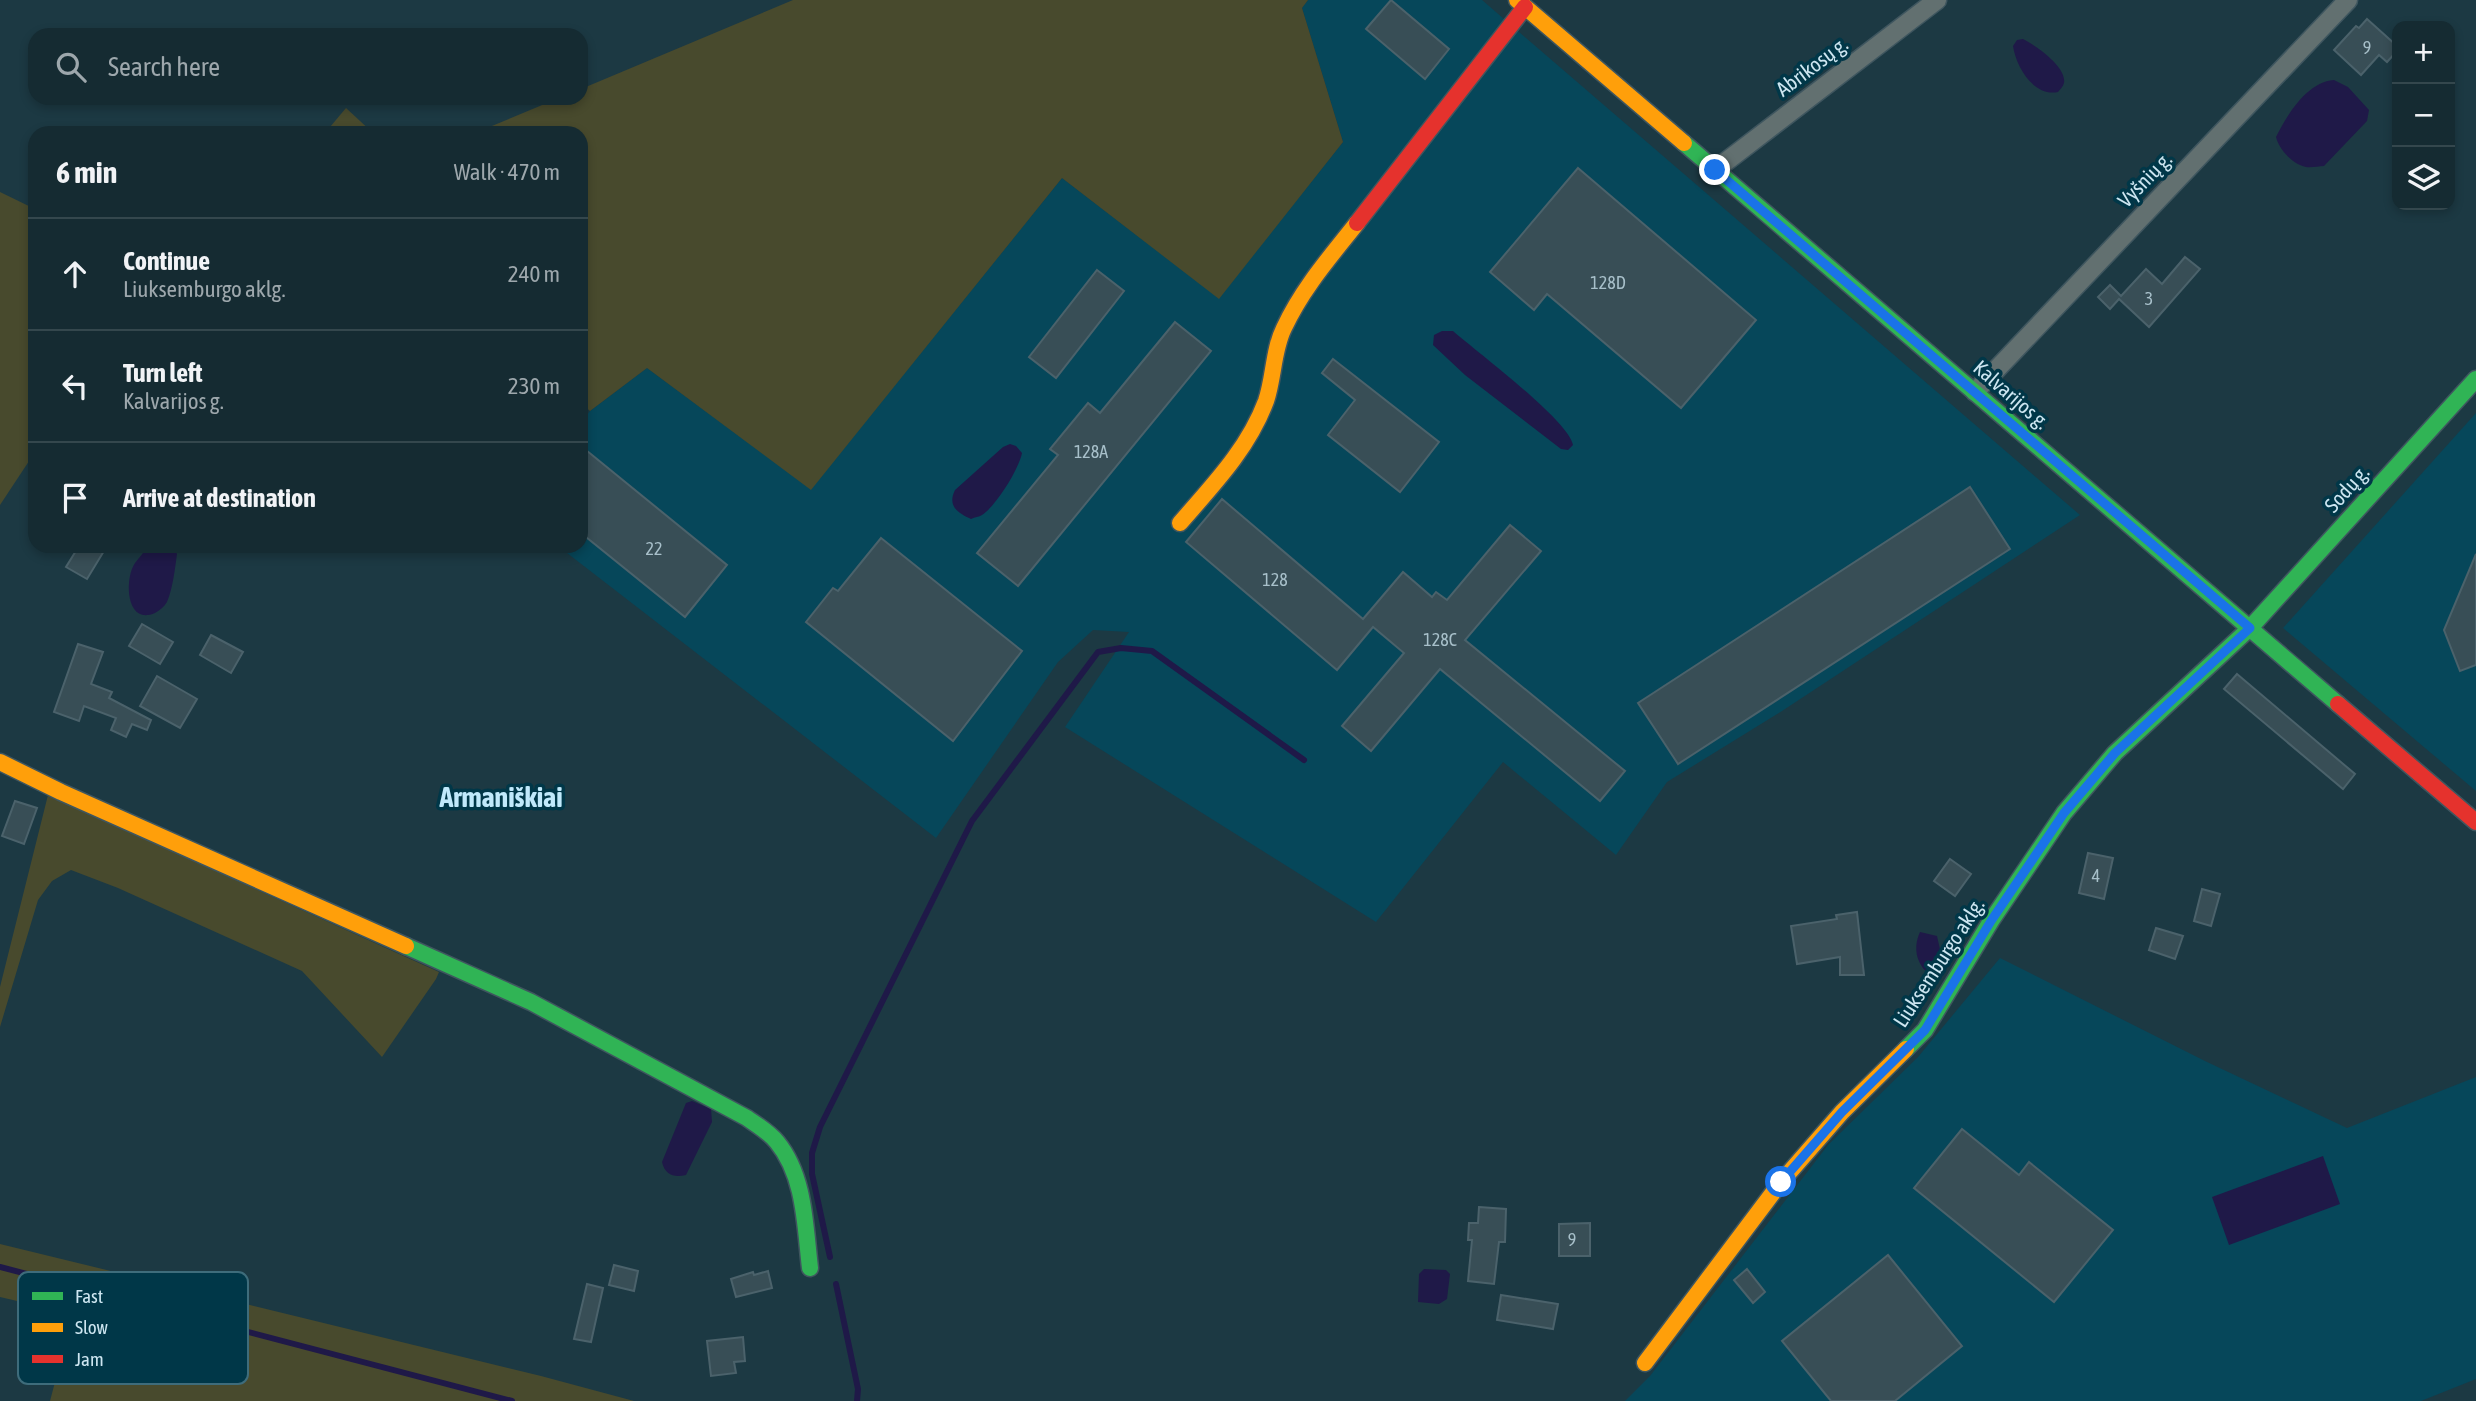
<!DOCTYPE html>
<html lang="en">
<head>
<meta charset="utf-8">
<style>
  :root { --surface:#152b32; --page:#1e333a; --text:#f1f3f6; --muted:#9da7ac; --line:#34474d }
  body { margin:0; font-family:"Asap Condensed",sans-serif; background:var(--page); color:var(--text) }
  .controls { position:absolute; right:21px; top:21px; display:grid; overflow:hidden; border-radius:14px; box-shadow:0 4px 10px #0003 }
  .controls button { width:63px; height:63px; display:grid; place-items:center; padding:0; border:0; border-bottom:2px solid var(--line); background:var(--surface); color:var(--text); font:35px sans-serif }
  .stop { position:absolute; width:21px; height:21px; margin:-16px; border:5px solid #1a73e8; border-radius:50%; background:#fff }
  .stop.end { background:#1a73e8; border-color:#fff; box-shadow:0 2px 7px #0008 }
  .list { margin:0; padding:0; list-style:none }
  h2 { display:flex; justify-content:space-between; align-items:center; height:91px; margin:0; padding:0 28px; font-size:30px }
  h2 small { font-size:23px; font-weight:400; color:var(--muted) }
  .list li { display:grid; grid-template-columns:46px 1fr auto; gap:21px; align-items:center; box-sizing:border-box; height:112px; padding:0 28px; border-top:2px solid var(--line) }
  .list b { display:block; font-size:26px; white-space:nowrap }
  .list p { margin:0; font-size:23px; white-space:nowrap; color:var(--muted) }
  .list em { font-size:23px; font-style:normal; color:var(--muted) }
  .icon { flex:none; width:38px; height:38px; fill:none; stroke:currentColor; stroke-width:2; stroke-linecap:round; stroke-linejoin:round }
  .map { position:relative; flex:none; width:2476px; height:1401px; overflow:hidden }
  .search { position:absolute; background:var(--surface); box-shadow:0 4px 10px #0003; left:28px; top:28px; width:560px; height:77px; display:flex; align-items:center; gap:18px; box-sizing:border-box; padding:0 24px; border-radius:21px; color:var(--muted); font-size:26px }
  .panel { position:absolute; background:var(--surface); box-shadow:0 4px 10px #0003; left:28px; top:126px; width:560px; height:427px; border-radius:21px }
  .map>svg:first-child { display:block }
  .built { fill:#06475a }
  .green { fill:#484a2d }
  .water { fill:#1f1948 }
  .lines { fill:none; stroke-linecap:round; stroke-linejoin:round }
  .stream { stroke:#1f1948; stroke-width:6 }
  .building { fill:#384e56; stroke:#4b626b; stroke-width:2 }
  .street-casing { stroke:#3f565f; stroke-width:21 }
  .fast-casing { stroke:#3f565f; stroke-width:19 }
  .slow-casing { stroke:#3f565f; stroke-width:19 }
  .jam-casing { stroke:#3f565f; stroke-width:19 }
  .street { stroke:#627070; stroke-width:18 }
  .fast { stroke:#30b455; stroke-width:16 }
  .slow { stroke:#ff9f0a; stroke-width:16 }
  .jam { stroke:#e5322d; stroke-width:16 }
  .route { stroke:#1a73e8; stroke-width:9 }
  .labels { text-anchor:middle; stroke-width:7; stroke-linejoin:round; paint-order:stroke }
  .number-label { font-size:18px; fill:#a8c0ca }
  .street-label { font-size:21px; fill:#cde6f1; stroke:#003748 }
  .district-label { font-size:28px; font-weight:bold; fill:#c0e9fb; stroke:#003748 }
  .key { fill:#003748; stroke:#3e6c7b; stroke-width:2 }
  .key-label { font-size:19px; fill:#cde6f1 }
</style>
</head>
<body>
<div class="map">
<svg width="2476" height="1401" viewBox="0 0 2476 1401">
  <rect width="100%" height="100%" fill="#1c3943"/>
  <g class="built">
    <polygon points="1308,0 1482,0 2080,515 1782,711 1667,782 1616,855 1503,762 1376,922 1065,727 1129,632 1093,630 1058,662 936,838 558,546 581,546 581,422 590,411 647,368 811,489 1062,178 1219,298 1343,142 1302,8"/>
    <polygon points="2476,413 2476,791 2283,628"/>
    <polygon points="2000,958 2205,1061 2347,1128 2476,1077 2476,1379 2421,1401 1625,1401 1650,1376 1828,1145 1918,1057"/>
  </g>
  <g class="green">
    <polygon points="793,0 1308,0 1302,8 1343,142 1219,299 1062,178 811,490 647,368 590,411 581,403 581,133 475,133 559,98 581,98 581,89"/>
    <polygon points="346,108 373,133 325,133"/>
    <polygon points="0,192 35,209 35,452 0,505"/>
    <polygon points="48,795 439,972 436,979 382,1057 302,971 118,888 71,870 52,881 38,900 0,1027 0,987"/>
    <polygon points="0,1244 541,1376 634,1401 50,1401 73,1314 0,1297"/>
  </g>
  <g class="water">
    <path d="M2023 39C2035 45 2067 67 2064 83 2063 87 2060 89 2058 92 2034 97 2016 67 2013 46L2017 40Z"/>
    <path d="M2334 80 2348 87 2369 110 2367 121 2324 166C2319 166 2311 168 2306 167 2292 164 2279 149 2276 137 2287 115 2307 82 2334 80Z"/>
    <path d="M1442 331H1453C1476 351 1569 421 1573 445L1568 450 1561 449 1465 375 1433 345 1434 335Z"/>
    <path d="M1010 444 1016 446 1022 453C1019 469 996 506 982 515 979 517 975 517 971 519 958 513 947 506 955 490L1003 447Z"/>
    <path d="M148 546H173L177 554C175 568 173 588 167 602 164 607 160 610 155 613 126 626 124 579 135 563 139 558 144 552 148 546Z"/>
    <path d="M1920 932 1937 936 1942 958 1941 970 1933 977C1917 967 1912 949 1920 932Z"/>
    <path d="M692 1101 711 1109 712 1122 686 1175C674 1178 665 1175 662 1162L686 1103Z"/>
    <polygon points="2323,1156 2340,1204 2229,1245 2212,1197"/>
    <polygon points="1424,1269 1446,1270 1450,1274 1447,1299 1439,1304 1418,1302 1419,1274"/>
  </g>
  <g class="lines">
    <g class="stream">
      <polyline points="830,1257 812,1174 812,1153 820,1127 972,821 1098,652 1121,648 1152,651 1304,760"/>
      <polyline points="0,1267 512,1401"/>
      <polyline points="836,1284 858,1389 857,1401"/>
    </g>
  </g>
  <g class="building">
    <polygon points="1391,0 1449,49 1425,79 1366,29"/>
    <polygon points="2367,19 2397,46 2397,51 2387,62 2379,55 2361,75 2334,50 2356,26 2359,28"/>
    <polygon points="1578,168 1756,320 1681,408 1547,294 1534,310 1490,272"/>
    <polygon points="2185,257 2200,269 2149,327 2119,299 2110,309 2098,297 2110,285 2121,296 2146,269 2162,284"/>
    <polygon points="1097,270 1124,291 1056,378 1029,357"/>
    <polygon points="1175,322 1211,351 1018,586 977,553 1058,455 1050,449 1088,403 1100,413"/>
    <polygon points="1333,359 1439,442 1400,492 1328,435 1355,400 1322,373"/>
    <polygon points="581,446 727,565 685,617 581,533"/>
    <polygon points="1970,487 2010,549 1678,764 1638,703"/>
    <polygon points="1222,499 1363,619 1403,572 1432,597 1436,592 1447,600 1510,525 1541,551 1465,640 1625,771 1600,801 1440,669 1371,751 1342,726 1404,653 1373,627 1337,670 1186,542"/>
    <polygon points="881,538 1022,651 953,741 806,622 833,588 838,591"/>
    <polygon points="79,546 107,546 87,579 66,567"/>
    <polygon points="2476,554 2476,665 2460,671 2444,630"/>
    <polygon points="142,624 173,642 160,664 129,646"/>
    <polygon points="211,635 243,652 231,673 200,655"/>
    <polygon points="78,644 103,652 91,684 112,692 109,698 151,720 147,730 132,724 126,737 111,730 116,718 84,706 79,721 54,712"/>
    <polygon points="2237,674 2355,774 2343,789 2224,689"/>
    <polygon points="157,676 197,699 180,728 140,706"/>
    <polygon points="15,801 37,808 24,844 2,836"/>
    <polygon points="2088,853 2113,858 2104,899 2079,893"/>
    <polygon points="1950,859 1971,874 1955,896 1934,881"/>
    <polygon points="2202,889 2220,894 2211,926 2194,921"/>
    <polygon points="1857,912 1864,975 1840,975 1840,957 1797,964 1791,926 1837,919 1836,915"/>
    <polygon points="2156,928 2183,936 2175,959 2149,950"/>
    <polygon points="1962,1129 2019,1175 2029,1162 2113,1230 2054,1302 1914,1188"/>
    <polygon points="1479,1207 1506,1209 1505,1242 1499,1242 1494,1284 1468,1281 1472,1240 1468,1240 1469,1223 1478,1223"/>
    <polygon points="1590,1223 1590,1256 1559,1256 1559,1224"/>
    <polygon points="1888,1255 1962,1346 1895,1401 1831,1401 1782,1341"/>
    <polygon points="614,1265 638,1271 634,1291 609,1285"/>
    <polygon points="1747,1269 1765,1292 1753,1303 1734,1280"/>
    <polygon points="768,1271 772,1288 736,1297 731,1279 753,1272 754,1275"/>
    <polygon points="587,1284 603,1288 591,1342 574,1339"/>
    <polygon points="1501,1295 1558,1304 1553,1329 1497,1320"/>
    <polygon points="743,1337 745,1361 734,1362 736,1373 711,1376 707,1341"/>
  </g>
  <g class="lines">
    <defs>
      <g id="street">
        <polyline points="1715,170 1937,0"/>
        <polyline points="1975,392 2348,0"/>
      </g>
      <g id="fast">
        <polyline points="1684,143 2338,704"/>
        <path d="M406 946 531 1002 747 1118C757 1125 769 1132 777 1142 805 1176 805 1226 810 1268"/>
        <polyline points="1906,1049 1925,1030 1991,921 2064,813 2115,753 2250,628 2476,379"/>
      </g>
      <g id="slow">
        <polyline points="1517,0 1684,143"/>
        <path d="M1180 523C1213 485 1248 449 1266 401 1274 378 1273 350 1284 328 1302 289 1330 257 1357 223"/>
        <polyline points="0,762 61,792 406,946"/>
        <polyline points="1645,1363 1781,1182 1842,1112 1906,1049"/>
      </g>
      <g id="jam">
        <polyline points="1357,223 1525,7"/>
        <polyline points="2338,704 2476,822"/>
      </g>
    </defs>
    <use href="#street" class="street-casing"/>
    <use href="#fast" class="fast-casing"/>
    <use href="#slow" class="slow-casing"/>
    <use href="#jam" class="jam-casing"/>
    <use href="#street" class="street"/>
    <use href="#fast" class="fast"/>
    <use href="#slow" class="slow"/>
    <use href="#jam" class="jam"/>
  </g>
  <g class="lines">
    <polyline class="route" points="1715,170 2250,628 2115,753 2064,813 1991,921 1925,1030 1842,1112 1781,1182"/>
  </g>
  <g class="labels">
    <g class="number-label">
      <text x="2367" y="54">9</text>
      <text x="1608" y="289">128D</text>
      <text x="2149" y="305">3</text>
      <text x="1091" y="458">128A</text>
      <text x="654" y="555">22</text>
      <text x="1275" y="586">128</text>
      <text x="1440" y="646">128C</text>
      <text x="2096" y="882">4</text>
      <text x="1572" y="1246">9</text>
    </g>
    <g class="street-label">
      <text transform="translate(1812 67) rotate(-37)" y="7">Abrikosų g.</text>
      <text transform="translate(2145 180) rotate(-46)" y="7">Vyšnių g.</text>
      <text transform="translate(2011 395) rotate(41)" y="7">Kalvarijos g.</text>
      <text transform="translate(2347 489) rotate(-48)" y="7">Sodų g.</text>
      <text transform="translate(1939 963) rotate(-57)" y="7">Liuksemburgo aklg.</text>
    </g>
    <g class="district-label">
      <text x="501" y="807">Armaniškiai</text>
    </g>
  </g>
  <rect x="18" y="1272" width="230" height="112" rx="10" class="key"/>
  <rect x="32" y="1292" width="31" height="8" fill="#30b455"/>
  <rect x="32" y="1323" width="31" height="9" fill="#ff9f0a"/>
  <rect x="32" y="1355" width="31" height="8" fill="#e5322d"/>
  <g class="key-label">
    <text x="75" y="1303">Fast</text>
    <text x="75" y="1334">Slow</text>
    <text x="75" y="1366">Jam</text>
  </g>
</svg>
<div class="controls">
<button>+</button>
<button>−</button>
<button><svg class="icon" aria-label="layers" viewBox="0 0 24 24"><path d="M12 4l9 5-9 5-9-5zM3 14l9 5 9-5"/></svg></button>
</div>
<div class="stop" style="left:1781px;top:1182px"></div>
<div class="stop end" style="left:1715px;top:170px"></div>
<div class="search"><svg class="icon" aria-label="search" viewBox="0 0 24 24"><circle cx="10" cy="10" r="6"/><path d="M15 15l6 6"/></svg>Search here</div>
<section class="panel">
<h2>6 min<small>Walk · 470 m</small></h2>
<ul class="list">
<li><svg class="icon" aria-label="ahead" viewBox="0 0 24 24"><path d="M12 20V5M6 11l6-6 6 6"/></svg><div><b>Continue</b><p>Liuksemburgo aklg.</p></div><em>240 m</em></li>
<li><svg class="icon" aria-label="left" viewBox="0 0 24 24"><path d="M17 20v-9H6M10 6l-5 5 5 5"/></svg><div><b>Turn left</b><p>Kalvarijos g.</p></div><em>230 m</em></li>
<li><svg class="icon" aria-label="arrive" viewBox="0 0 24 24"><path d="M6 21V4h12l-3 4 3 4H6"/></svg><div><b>Arrive at destination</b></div></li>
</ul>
</section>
</div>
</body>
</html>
